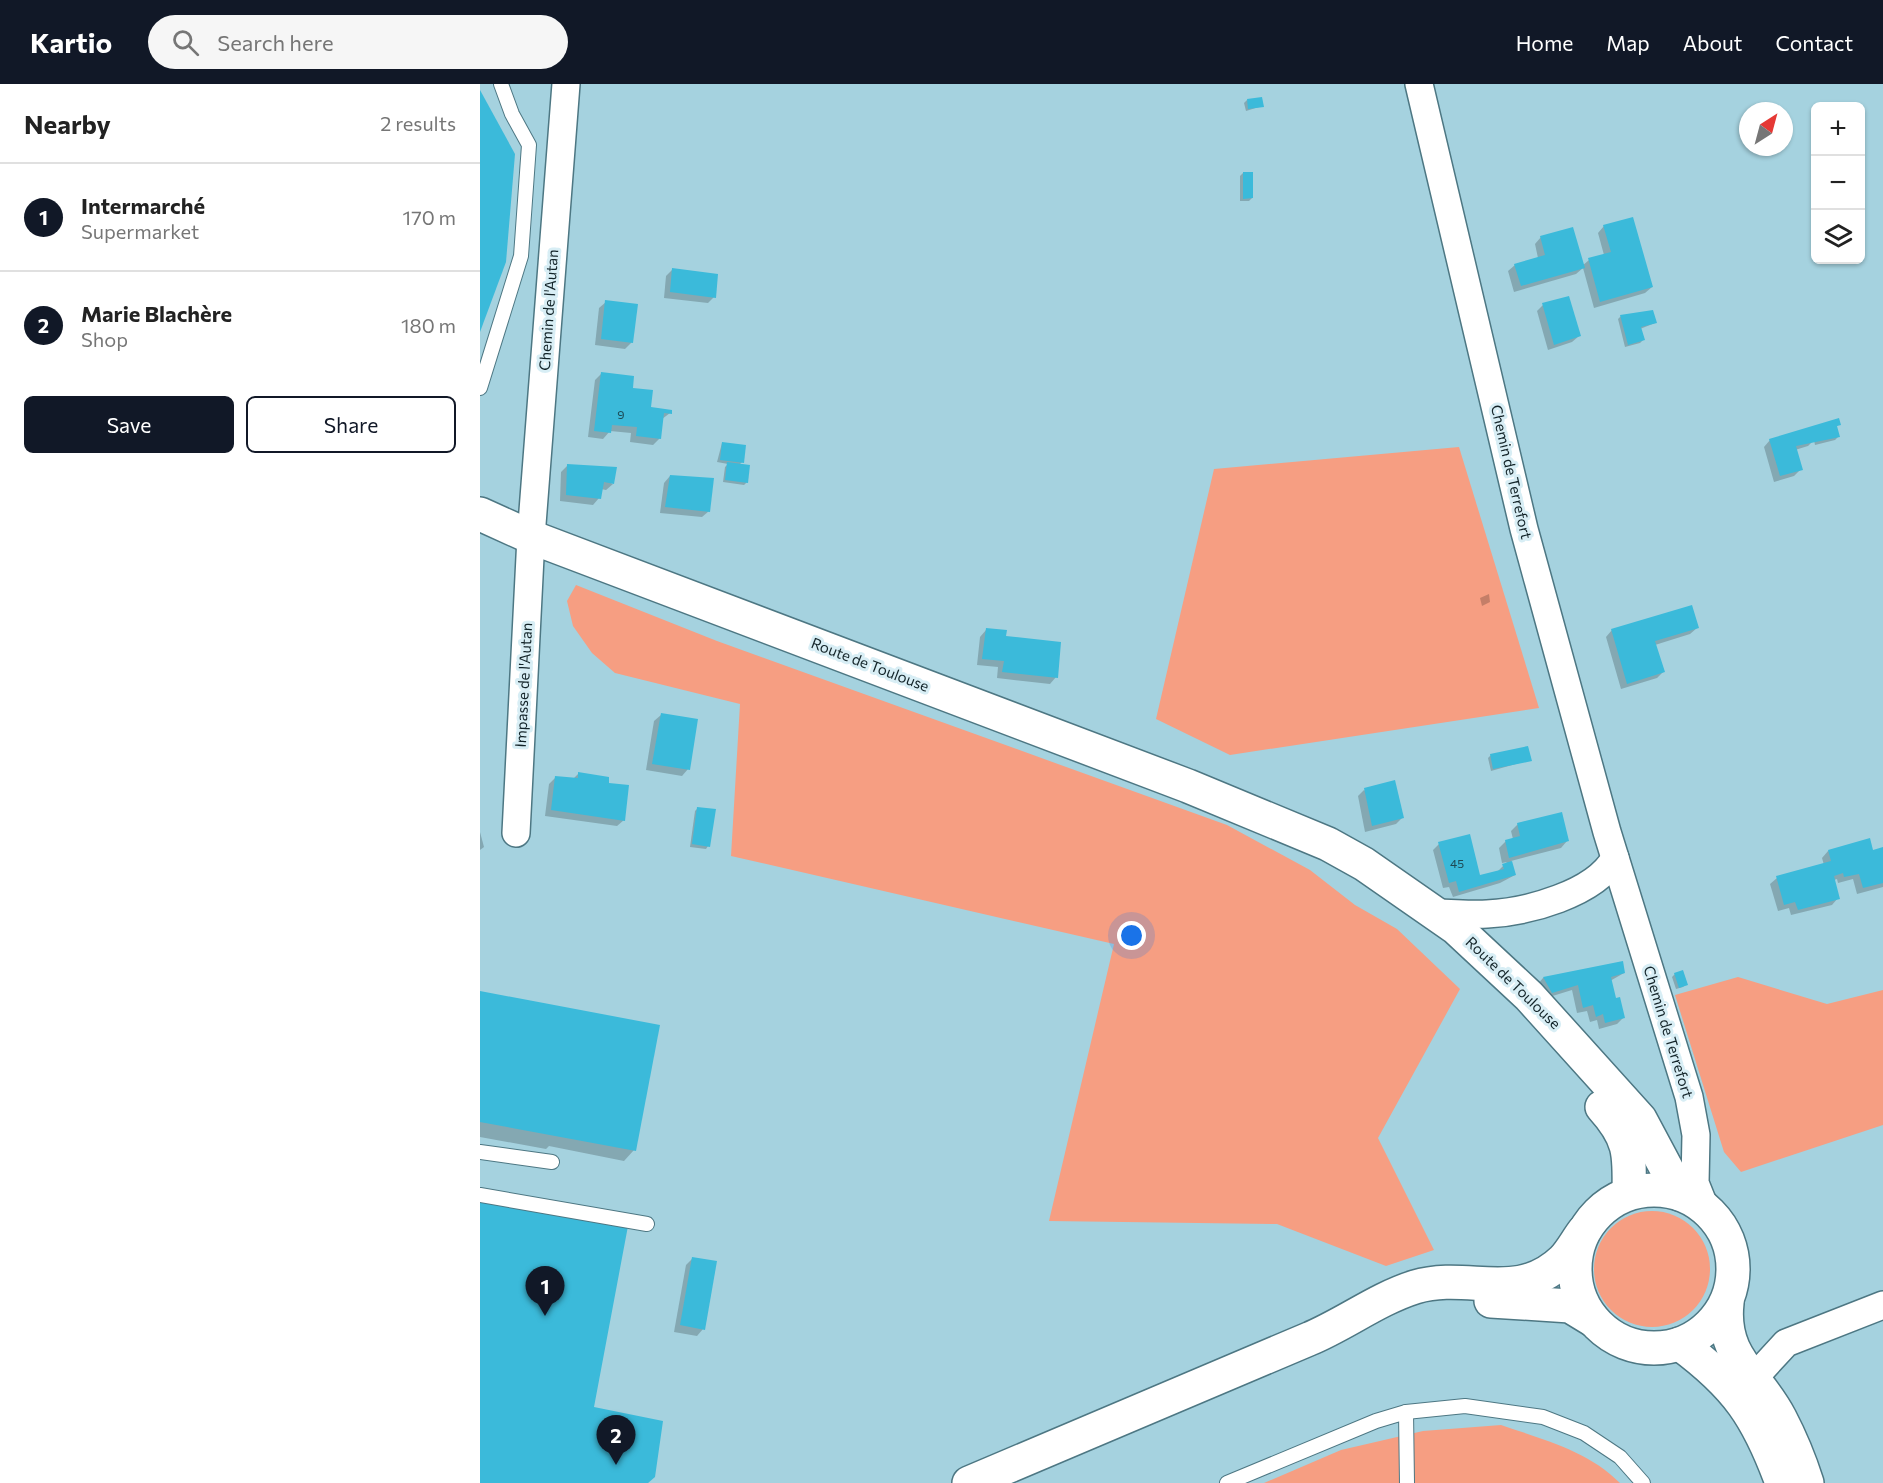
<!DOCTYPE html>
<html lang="en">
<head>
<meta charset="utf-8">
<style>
  :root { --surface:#fff; --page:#f6f6f6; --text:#222; --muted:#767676; --line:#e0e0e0; --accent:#111827 }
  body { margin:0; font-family:Commissioner,sans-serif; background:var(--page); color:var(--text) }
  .controls { position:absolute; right:18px; top:18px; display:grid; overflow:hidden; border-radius:9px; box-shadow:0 2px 4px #0004 }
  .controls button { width:54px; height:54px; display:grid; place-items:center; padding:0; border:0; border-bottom:2px solid var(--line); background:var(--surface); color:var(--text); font:30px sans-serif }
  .compass { position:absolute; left:1259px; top:18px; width:54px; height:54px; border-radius:50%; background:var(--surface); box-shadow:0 2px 4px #0004; rotate:36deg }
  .you { position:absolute; left:652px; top:852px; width:21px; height:21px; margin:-15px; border:4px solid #fff; border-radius:50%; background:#1a73e8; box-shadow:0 0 0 9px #1a73e833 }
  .badge { display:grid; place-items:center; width:39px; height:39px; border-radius:50%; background:var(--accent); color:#fff; font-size:20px; font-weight:700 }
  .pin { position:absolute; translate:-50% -50px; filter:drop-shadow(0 2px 3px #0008) }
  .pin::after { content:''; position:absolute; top:32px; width:21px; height:18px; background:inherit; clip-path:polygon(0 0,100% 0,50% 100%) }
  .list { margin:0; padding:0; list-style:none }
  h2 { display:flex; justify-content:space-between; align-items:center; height:78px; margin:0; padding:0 24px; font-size:26px }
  h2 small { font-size:20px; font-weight:400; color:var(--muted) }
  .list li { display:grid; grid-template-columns:39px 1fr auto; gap:18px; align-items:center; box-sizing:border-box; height:108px; padding:0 24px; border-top:2px solid var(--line) }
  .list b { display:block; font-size:22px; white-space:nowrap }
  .list p { margin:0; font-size:20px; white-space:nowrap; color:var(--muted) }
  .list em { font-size:20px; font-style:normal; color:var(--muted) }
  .actions { display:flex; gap:12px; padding:18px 24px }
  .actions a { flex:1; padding:14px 0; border:2px solid var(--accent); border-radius:9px; text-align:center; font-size:21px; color:var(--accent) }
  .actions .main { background:var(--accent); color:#fff }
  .icon { flex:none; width:33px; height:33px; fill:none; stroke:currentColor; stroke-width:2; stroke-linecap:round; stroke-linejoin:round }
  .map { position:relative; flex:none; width:1403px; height:1399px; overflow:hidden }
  header { display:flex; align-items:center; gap:36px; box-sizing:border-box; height:84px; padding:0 30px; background:var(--accent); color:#fff }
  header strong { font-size:28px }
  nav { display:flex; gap:33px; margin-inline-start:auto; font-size:21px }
  .search { width:420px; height:54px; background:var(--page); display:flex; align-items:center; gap:15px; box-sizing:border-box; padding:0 21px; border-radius:33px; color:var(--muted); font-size:22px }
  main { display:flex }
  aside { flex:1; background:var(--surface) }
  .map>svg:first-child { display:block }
  .green { fill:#f69e82 }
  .shadow { fill:#0003 }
  .building { fill:#3bbada }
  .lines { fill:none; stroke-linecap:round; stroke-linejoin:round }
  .service-casing { stroke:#4d7783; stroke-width:16 }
  .minor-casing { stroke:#4d7783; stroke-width:30 }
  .secondary-casing { stroke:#4d7783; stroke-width:36 }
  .service { stroke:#fff; stroke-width:14 }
  .minor { stroke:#fff; stroke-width:27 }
  .secondary { stroke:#fff; stroke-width:33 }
  .labels { text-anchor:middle; stroke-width:6; stroke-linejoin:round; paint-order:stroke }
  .number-label { font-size:12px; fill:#1d4a55 }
  .street-label { font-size:15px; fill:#132429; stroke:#d8eef5 }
</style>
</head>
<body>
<header>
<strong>Kartio</strong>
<div class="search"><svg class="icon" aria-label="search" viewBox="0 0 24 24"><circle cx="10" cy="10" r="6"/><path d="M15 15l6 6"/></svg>Search here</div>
<nav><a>Home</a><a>Map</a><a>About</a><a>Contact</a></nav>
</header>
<main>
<aside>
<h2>Nearby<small>2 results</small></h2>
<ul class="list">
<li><span class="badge">1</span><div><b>Intermarché</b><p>Supermarket</p></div><em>170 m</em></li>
<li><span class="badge">2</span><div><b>Marie Blachère</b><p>Shop</p></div><em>180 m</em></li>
</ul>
<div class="actions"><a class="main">Save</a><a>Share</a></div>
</aside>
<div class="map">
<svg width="1403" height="1399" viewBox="0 0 1403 1399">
  <rect width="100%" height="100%" fill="#a5d2df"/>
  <g class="green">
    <polygon points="979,363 1059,624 750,671 676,635 734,385"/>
    <polygon points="96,501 237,557 747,741 830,786 875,821 917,845 980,905 898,1054 954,1166 906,1182 797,1140 569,1137 634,860 251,772 260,620 135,589 112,569 93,542 87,517"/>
    <polygon points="1258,893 1347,920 1403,906 1403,1041 1261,1088 1244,1068 1195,911"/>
    <circle cx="1172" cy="1185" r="58"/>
    <path d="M1021 1341C1062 1355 1109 1367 1140 1399H784L861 1366 943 1347Z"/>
  </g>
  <g class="shadow">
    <polygon points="767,16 782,22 766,27 764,19"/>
    <polygon points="763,89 772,114 769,117 760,117 760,92"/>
    <polygon points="1124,142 1172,203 1165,209 1114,224 1103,184 1096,190 1034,208 1028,187 1035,181 1058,174 1055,160 1061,153 1102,182 1109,176 1124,171 1118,149"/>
    <polygon points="193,185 234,213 228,219 184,214 186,192"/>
    <polygon points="126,218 152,258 145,265 115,261 119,224"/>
    <polygon points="1063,221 1099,252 1092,258 1068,266 1057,227"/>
    <polygon points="1141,232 1175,239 1160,245 1163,256 1160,259 1145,263 1138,235"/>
    <polygon points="121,290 151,305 170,324 190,329 182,335 180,354 173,361 150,358 151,349 130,347 123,355 108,353 115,296"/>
    <polygon points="1359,340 1356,343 1358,353 1355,356 1335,361 1334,356 1328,362 1315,366 1321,385 1314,392 1294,398 1284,363 1290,356"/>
    <polygon points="242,359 262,378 259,381 267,398 264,401 243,398 245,383 248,380 237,378"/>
    <polygon points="88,381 133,400 126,406 121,405 119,414 113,421 80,417 81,388"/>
    <polygon points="190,392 229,427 222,433 180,429 184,399"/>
    <polygon points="1009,510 1010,518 1002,522 1000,514"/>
    <polygon points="1217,544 1210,550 1175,561 1183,588 1177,594 1141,605 1126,553 1132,546"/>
    <polygon points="506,546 524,553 576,593 570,600 517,594 518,583 497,581 500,553"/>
    <polygon points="181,631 208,685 202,692 166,686 174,637"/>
    <polygon points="1011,671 1050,676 1011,687 1008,674"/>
    <polygon points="99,689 127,701 144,736 137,742 65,732 69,700 76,693 93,695"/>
    <polygon points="884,706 923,733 916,740 885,748 878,712"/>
    <polygon points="218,724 228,762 226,765 210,763 215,727"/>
    <polygon points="1038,740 1087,757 1081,764 1031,777 1035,791 1020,799 973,813 969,803 963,804 953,766 959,760 999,792 1017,788 1027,778 1022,779 1019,764 1026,757 1033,755 1031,747"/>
    <polygon points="0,748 4,763 0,766"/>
    <polygon points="1403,765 1403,803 1377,810 1373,795 1358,799 1357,795 1354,796 1358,814 1352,821 1311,831 1309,824 1298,827 1290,800 1297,794 1344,781 1342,774 1348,767 1392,768"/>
    <polygon points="1142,878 1144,889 1130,897 1135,916 1144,933 1137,940 1119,945 1117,936 1110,938 1107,927 1097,929 1092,906 1066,914 1057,901 1063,894"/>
    <polygon points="1195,890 1206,900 1203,903 1196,905 1192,893"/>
    <polygon points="0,909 154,1066 144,1077 69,1062 66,1065 0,1053"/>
    <polygon points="213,1174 223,1245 217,1252 194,1248 206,1181"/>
  </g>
  <g class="building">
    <polygon points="0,6 35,70 26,178 0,248"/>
    <polygon points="782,13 784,23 768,25 767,15"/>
    <polygon points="763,88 773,88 773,114 763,115"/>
    <polygon points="1153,133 1173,203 1120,218 1108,174 1131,168 1123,141"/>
    <polygon points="1093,143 1105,184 1041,202 1034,180 1065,171 1060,152"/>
    <polygon points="192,184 238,190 236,214 190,208"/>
    <polygon points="1089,212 1101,252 1074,261 1062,219"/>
    <polygon points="125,216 158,220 153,259 121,255"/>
    <polygon points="1173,226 1177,239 1161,243 1165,256 1148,261 1140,231"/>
    <polygon points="121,288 154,292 153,304 173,306 171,323 192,326 192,330 184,329 181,355 156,352 157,343 132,341 131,349 114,347"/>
    <polygon points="1359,334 1361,341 1357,342 1360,353 1316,362 1323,386 1300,392 1289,355"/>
    <polygon points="242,358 266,361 264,379 240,376"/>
    <polygon points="247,378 270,381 268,399 245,396"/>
    <polygon points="87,380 137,383 134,400 124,398 121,415 86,411"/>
    <polygon points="190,391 234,394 230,428 185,423"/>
    <polygon points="1212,521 1219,544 1175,557 1185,588 1147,600 1131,545"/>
    <polygon points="506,544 527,546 526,552 581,558 578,594 522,588 524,577 502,575"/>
    <polygon points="181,629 218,635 210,686 172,680"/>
    <polygon points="1048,662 1052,677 1013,685 1010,670"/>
    <polygon points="98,688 129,693 129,699 149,701 145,737 71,726 75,692 98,694"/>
    <polygon points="915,696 924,734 892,742 884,704"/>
    <polygon points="217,723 236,725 230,763 212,760"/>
    <polygon points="1082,728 1089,757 1029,774 1025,756 1040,752 1037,739"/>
    <polygon points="990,750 1000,791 1024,785 1022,780 1032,777 1036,791 979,808 976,797 969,799 958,758"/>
    <polygon points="1390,754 1393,766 1403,763 1403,799 1383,804 1379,790 1364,793 1363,789 1354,792 1360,815 1318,826 1315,818 1304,821 1296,792 1351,777 1348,766"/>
    <polygon points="1143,877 1145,889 1131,893 1136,914 1140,913 1145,934 1125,939 1123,930 1116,933 1113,921 1103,924 1098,901 1072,909 1063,893"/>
    <polygon points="1203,886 1208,901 1199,904 1194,889"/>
    <polygon points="0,907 180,941 156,1067 0,1038"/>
    <polygon points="0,1115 148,1142 114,1323 183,1337 175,1393 168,1399 0,1399"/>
    <polygon points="212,1173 237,1177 225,1246 200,1241"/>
  </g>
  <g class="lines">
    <defs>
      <g id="service">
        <polyline points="0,304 41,172 49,61 32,30 21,0"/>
        <polyline points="0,1068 72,1078"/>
        <polyline points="0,1111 167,1140"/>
        <polyline points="926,1328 927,1399"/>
        <polyline points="747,1399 896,1337 926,1328 985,1322 1063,1333 1104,1349 1140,1373 1163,1399"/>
      </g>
      <g id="minor">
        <polyline points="939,0 1044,445 1127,748 1209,1013 1216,1051 1215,1099 1225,1124"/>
        <polyline points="36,749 51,453 86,0"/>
        <path d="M956 829C973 829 990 831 1007 830 1047 828 1115 810 1135 774"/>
        <polyline points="1259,1310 1306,1259 1403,1221"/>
      </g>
      <g id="secondary">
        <polyline points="0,430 51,453 708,702 848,760 884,780 976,844 1049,912 1160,1035 1200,1110"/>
        <path d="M1122 1023C1150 1054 1150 1069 1149 1109"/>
        <circle cx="1174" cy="1185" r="79"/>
        <polyline points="1011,1217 1090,1222 1113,1236"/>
        <path d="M1247 1219C1241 1274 1277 1290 1300 1334 1311 1355 1320 1377 1327 1399"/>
        <path d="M1200 1260C1257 1302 1278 1333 1302 1399"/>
        <path d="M489 1399C603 1351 716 1303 829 1255 865 1240 897 1215 935 1203 989 1187 1037 1220 1083 1176 1091 1168 1097 1156 1104 1147"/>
      </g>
    </defs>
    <use href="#service" class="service-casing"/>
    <use href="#minor" class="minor-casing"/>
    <use href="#secondary" class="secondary-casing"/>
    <use href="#service" class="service"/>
    <use href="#minor" class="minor"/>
    <use href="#secondary" class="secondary"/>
  </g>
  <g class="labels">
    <g class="number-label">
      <text x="141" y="335">9</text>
      <text x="977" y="784">45</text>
    </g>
    <g class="street-label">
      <text transform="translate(69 226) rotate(-86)" y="5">Chemin de l'Autan</text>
      <text transform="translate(1031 388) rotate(77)" y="5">Chemin de Terrefort</text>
      <text transform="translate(390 581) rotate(21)" y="5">Route de Toulouse</text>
      <text transform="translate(44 601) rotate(-87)" y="5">Impasse de l'Autan</text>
      <text transform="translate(1033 899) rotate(44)" y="5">Route de Toulouse</text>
      <text transform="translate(1188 948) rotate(73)" y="5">Chemin de Terrefort</text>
    </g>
  </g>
</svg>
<div class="controls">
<button>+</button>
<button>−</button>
<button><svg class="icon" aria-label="layers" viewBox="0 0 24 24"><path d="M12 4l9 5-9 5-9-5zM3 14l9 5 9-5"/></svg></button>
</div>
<svg class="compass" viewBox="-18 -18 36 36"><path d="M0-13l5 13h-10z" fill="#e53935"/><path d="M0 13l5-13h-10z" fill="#767676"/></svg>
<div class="you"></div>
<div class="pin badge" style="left:65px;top:1232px">1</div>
<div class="pin badge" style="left:136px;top:1381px">2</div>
</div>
</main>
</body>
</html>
